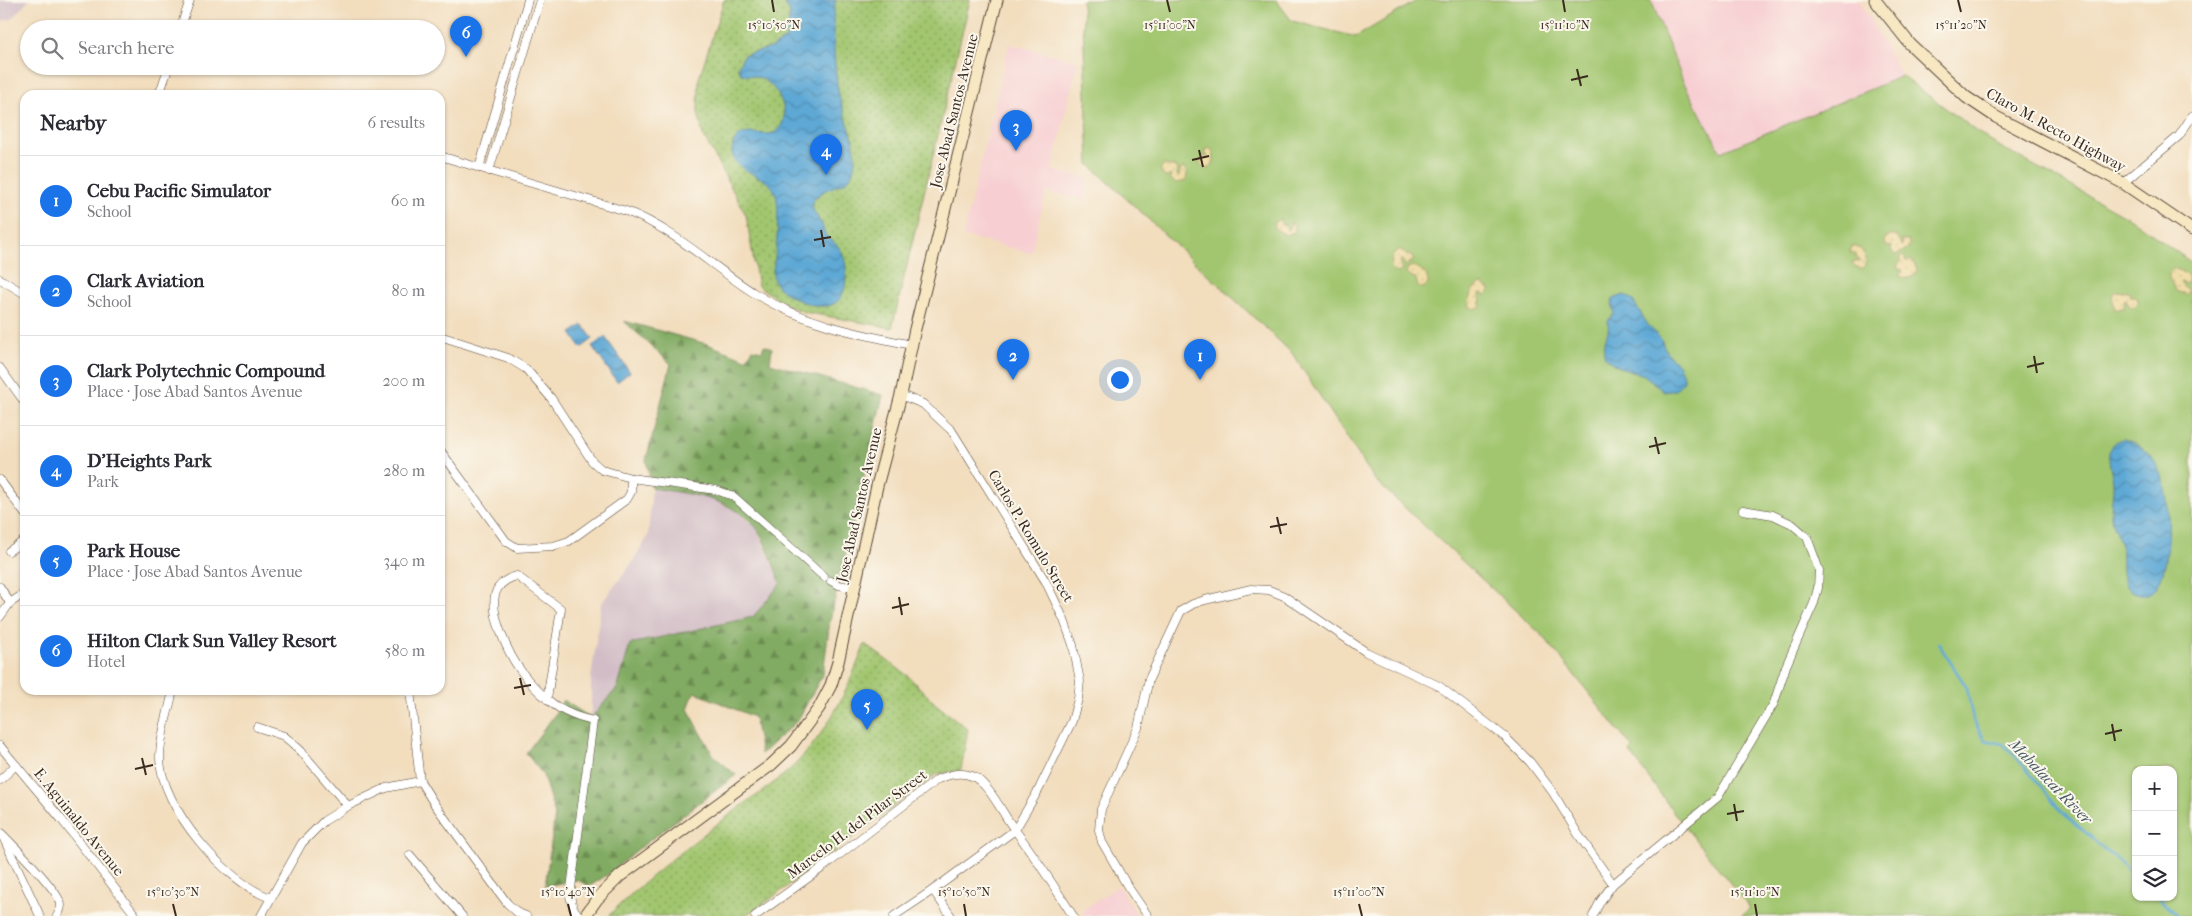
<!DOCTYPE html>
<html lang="en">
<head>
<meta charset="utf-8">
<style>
  :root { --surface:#fff; --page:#f2f2f3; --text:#2b2b33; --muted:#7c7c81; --line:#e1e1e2; --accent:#1a73e8 }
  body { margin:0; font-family:"IM FELL French Canon",serif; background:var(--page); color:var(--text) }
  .controls { position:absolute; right:15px; bottom:15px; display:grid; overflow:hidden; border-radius:10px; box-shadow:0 1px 4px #0004 }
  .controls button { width:45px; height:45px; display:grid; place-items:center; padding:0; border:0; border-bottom:1px solid var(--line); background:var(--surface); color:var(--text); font:25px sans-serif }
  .you { position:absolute; left:1119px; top:379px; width:18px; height:18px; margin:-12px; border:4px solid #fff; border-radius:50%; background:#1a73e8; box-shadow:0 0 0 8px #1a73e833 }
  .badge { display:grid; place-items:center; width:32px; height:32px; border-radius:50%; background:var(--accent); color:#fff; font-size:16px; font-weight:700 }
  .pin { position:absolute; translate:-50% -41px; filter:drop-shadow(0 1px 2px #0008) }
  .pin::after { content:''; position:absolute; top:26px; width:18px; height:15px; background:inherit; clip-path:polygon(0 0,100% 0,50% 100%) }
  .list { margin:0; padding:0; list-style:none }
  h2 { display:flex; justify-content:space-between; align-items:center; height:65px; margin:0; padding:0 20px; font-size:21px }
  h2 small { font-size:16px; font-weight:400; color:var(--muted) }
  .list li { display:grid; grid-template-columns:32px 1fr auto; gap:15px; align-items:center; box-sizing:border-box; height:90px; padding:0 20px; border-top:1px solid var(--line) }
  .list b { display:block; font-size:19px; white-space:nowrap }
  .list p { margin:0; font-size:16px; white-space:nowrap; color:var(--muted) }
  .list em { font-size:16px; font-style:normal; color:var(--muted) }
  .icon { flex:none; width:28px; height:28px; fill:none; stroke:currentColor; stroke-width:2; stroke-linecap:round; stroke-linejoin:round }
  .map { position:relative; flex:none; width:2192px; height:916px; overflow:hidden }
  .search { position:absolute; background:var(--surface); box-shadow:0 1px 4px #0004; left:20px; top:20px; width:425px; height:55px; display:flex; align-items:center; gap:12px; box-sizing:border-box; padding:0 18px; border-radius:28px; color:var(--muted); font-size:19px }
  .panel { position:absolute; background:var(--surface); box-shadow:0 1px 4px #0004; left:20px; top:90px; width:425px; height:605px; border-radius:15px }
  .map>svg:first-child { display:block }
  .built { fill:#f7cfd2 }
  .industrial { fill:#d2bdc6 }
  .grass { fill:#a2c66f; stroke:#6e7846; fill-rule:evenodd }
  .forest { fill:url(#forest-firs); stroke:#5e6a40 }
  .sand { fill:url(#sand-dots); stroke:#94825e }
  .park { fill:url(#park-dots); stroke:#6e7846 }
  .water { fill:url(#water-waves); stroke:#4c697a }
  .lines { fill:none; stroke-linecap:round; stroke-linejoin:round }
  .stream { stroke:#5da8d5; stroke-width:2.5 }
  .street-casing { stroke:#564536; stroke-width:9 }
  .secondary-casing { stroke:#564536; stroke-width:13 }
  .street { stroke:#fff; stroke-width:8 }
  .secondary { stroke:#f7e8c3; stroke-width:11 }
  .ticks { fill:none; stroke:#3b2a1e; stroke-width:2 }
  .labels { text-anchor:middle; stroke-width:4; stroke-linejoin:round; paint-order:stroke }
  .street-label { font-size:15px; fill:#3b2a1e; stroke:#fbf7ec }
  .water-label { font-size:16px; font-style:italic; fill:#495c67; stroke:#fbf7ec }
  .ticks-label { font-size:12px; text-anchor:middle; fill:#3b2a1e; stroke:#fbf7ec; stroke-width:4; stroke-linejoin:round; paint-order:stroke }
</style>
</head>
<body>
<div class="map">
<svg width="2192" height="916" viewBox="0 0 2192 916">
  <defs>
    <pattern id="forest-firs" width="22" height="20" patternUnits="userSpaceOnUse" patternTransform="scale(1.25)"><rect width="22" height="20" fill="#81ab62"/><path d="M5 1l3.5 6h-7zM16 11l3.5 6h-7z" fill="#6b8b50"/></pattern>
    <pattern id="sand-dots" width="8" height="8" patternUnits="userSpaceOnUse" patternTransform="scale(1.25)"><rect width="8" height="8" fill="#eeda9e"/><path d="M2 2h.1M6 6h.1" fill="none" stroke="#cdbb88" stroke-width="1.8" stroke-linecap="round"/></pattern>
    <pattern id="park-dots" width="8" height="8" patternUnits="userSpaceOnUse" patternTransform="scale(1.25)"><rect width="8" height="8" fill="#a2c66f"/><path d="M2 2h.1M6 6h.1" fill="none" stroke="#85a15b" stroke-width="1.8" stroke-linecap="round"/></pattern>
    <pattern id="water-waves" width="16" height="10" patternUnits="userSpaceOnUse" patternTransform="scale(1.25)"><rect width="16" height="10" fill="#5da8d5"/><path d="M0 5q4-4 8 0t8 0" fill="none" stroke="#4e89ac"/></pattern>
  </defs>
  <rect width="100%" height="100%" fill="#fbf7ec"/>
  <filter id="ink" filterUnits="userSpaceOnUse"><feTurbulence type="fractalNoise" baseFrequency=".02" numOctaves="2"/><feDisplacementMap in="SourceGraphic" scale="10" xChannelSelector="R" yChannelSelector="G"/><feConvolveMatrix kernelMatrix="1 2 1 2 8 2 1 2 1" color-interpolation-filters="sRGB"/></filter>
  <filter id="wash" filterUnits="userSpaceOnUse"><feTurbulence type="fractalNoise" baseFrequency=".0096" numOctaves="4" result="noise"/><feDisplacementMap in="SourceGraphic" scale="20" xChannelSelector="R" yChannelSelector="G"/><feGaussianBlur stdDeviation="1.12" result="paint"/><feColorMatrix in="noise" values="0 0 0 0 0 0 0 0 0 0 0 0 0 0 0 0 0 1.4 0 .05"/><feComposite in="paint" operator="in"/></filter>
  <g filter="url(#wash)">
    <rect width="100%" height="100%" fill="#f2ddbd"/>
    <g class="built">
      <polygon points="1651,0 1859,0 1902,76 1721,152 1683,81"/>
      <polygon points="1009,44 1078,61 1052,170 1089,179 1084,200 1046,191 1031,253 963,236"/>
      <polygon points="1118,886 1138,916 1086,916 1082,911"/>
    </g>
    <g class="industrial">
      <polygon points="0,0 29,0 12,19 0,21"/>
      <polygon points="652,488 710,498 734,509 756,527 781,583 753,617 630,644 618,687 591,718 591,679 601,604 632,563 648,536"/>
    </g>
    <path class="grass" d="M1082 0H1276L1292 21 1356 37 1418 0H1651L1683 81 1721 152 1902 76 1990 141 2134 221 2192 263V916H1741L1750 908 1675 814 1630 752 1633 748 1544 637 1375 480 1292 353 1089 164ZM2136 770H2173V897H2136Z"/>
    <path class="forest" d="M624 321 707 344 746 359 753 349 762 351 764 345 772 348 770 363 883 395 830 620 823 674 798 720 761 754 754 717 694 692 688 709 714 756 736 775 637 850 610 873 590 886 577 880 545 886 555 815 543 775 526 753 556 713 563 700 591 718 618 687 630 644 753 617 781 583C775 570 764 536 755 526 729 497 688 494 652 488L646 460 671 364Z"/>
    <g class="sand">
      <polygon points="1209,148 1213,151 1214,162 1210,168 1206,169 1199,163 1203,157 1208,156 1204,152"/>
      <polygon points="1164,165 1176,167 1177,175 1179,177 1180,170 1184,168 1187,173 1186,181 1176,183 1171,180 1171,175 1167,177 1163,176 1160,170"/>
      <polygon points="1280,219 1281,225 1285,224 1287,230 1290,229 1290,223 1294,225 1295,232 1285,235 1275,229 1274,222"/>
      <polygon points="1887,236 1896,236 1902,246 1902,240 1908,240 1910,246 1907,250 1895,255 1891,250 1892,246 1887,247 1884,241"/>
      <path d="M1852 246C1863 247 1870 259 1863 268H1859L1853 265V261H1860L1856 257V254L1850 252Z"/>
      <path d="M1398 250H1402L1406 255H1410L1414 260 1405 266 1403 260H1400L1402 270 1398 273 1392 270C1390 263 1391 255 1398 250Z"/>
      <polygon points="1904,256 1907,262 1910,259 1913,261 1917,270 1914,276 1906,279 1899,275 1903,270 1898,269 1897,266 1901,261 1901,257"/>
      <path d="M1412 266C1420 268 1429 273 1428 284L1423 288 1418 287 1416 279 1406 273 1407 269Z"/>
      <polygon points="2173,268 2185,273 2189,277 2187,284 2180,282 2183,287 2189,289 2187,295 2176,291 2169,278 2169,273"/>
      <path d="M1482 284 1490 289V291L1486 295 1480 293 1481 307 1475 309 1470 307C1468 297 1472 286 1482 284Z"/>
      <polygon points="2115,291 2129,292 2130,296 2135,296 2138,299 2138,304 2131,308 2125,299 2124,308 2115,309 2112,296"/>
    </g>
    <g class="park">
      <polygon points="724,0 970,0 892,328 804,312 789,306 758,286 746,215 703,135 698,112 699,78"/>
      <path d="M865 644 908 676 937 705 968 729 961 770 937 774 769 900 744 916H608C645 880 686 847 728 816 753 797 785 778 805 754 836 717 848 687 865 644Z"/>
    </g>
    <g class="water">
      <path d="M783 0H836C830 15 835 81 840 99 846 123 863 150 851 176 846 187 822 185 812 203 812 211 817 216 821 223 823 226 823 230 825 234 828 238 833 241 836 244 844 252 847 265 846 276 845 311 823 311 796 299 789 295 779 290 775 283 771 275 774 265 775 257 777 244 780 203 775 192 767 172 726 174 733 144 735 139 739 135 744 134 753 131 764 136 774 133 794 120 781 90 764 80 757 75 748 76 741 74L738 67 744 55 771 48 786 39 790 13Z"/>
      <path d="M1624 295 1632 299 1648 325 1661 339 1666 351 1679 366 1684 377V381L1675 390 1664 392 1644 375 1619 367 1605 357C1600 344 1611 334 1608 321L1614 313 1612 304 1613 299Z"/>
      <polygon points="583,325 593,339 581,348 571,333"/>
      <polygon points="605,337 630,372 617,382 592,346"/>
      <path d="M2124 439C2140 444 2153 456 2160 471 2171 492 2175 584 2148 594 2144 595 2140 594 2136 593 2116 585 2124 561 2121 546 2119 536 2112 528 2111 517 2110 506 2114 494 2113 483 2113 473 2106 459 2110 449 2112 442 2118 440 2124 439Z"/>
    </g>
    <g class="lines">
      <g class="stream">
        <polyline points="1938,643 1967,688 1973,720 1985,740 2003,744 2022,764 2063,813 2136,876"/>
        <polyline points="2158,897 2178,916"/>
      </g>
    </g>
  </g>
  <g filter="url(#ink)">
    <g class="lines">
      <defs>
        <g id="street">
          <polyline points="180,29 190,0"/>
          <polyline points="159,95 169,66"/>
          <path d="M440 156 626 211C674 229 711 266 754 293 802 323 857 334 912 345"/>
          <polyline points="479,168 528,0"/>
          <polyline points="489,171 540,0"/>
          <polyline points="2123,183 2179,136 2192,116"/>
          <polyline points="0,279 25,294"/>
          <polyline points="440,336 508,358 526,369 551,398 592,461 602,470 631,478 716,490 733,496 824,577"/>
          <polyline points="0,368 25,403"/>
          <polyline points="440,450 506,541 517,548 553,546 569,541 627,499 631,492 631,478"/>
          <polyline points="0,480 25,514"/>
          <polyline points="9,551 25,540"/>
          <polyline points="831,581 839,585 854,588"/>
          <polyline points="0,587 10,603"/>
          <polyline points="0,617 10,603 25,593"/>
          <path d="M173 690C169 712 160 735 160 757 160 807 226 883 271 898"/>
          <polyline points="410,690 420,781 435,805 507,903 518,913 526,916"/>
          <path d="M547 699 561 609 517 576C510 577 502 582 498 588 485 608 510 658 524 675 530 683 538 691 545 697 559 711 575 717 593 721L570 896 573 908 579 916"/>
          <polyline points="257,727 284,736 300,750 348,806"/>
          <polyline points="0,746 62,820 136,916"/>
          <polyline points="0,780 16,765"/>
          <path d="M1 833C12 844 60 892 61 905 61 910 59 913 57 916"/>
          <polyline points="4,839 40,916"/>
          <polyline points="410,855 462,916"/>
          <polyline points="933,890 951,916"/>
          <polyline points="261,916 302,843 324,821 348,806 386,788 420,781"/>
          <path d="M755 916 822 868 938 779C949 775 960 771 972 776 989 783 1003 815 1015 830 1036 858 1054 886 1073 916"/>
          <polyline points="894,916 933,890 1015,830 1039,789 1072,721 1078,699 1080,681 1073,645 1064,620 1046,582 952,431 923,404 901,395"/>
          <polyline points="1148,916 1128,887 1102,842 1099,830 1101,809 1138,728 1149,679 1181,611 1193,604 1205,600 1251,589 1269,590 1284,596 1366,652 1439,686 1505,737 1530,762 1552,791 1578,834 1613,884"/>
          <polyline points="1593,916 1600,902 1613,884 1718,797 1774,703 1786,666 1814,603 1818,588 1819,570 1807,537 1792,524 1773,515 1743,510"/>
        </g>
        <g id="secondary">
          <polyline points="1875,0 1910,44 1966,97 1996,117 2123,183 2192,230"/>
          <polyline points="585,916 597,899 620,876 771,765 791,746 819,708 831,685 838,662 877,486 901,395 915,329 997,0"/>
        </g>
      </defs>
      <use href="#street" class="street-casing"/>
      <use href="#secondary" class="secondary-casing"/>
      <use href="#street" class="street"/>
      <use href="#secondary" class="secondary"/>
    </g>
  </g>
  <path class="ticks" d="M772 0 774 12M1167 0 1170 12M1563 0 1565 12M1958 0 1961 12M1577 69 1581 86M1571 80 1588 76M1199 150 1203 167M1192 160 1209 156M821 230 824 247M814 240 831 237M2034 356 2037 373M2027 367 2044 363M1655 437 1659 454M1649 447 1666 443M1277 517 1281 534M1270 527 1287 524M899 597 902 615M892 608 909 604M520 678 524 695M514 688 531 685M2112 724 2115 741M2105 734 2122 730M142 758 146 775M135 769 153 765M1734 804 1737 821M1727 814 1744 811M173 904 176 916M568 904 571 916M964 904 966 916M1359 904 1362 916M1755 904 1757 916"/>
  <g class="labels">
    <g class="street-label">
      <text transform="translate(954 111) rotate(-76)" y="5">Jose Abad Santos Avenue</text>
      <text transform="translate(2056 130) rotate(29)" y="5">Claro M. Recto Highway</text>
      <text transform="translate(859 505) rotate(-77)" y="5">Jose Abad Santos Avenue</text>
      <text transform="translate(1031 536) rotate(59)" y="5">Carlos P. Romulo Street</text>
      <text transform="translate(79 822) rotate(51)" y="5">E. Aguinaldo Avenue</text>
      <text transform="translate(857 824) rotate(-37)" y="5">Marcelo H. del Pilar Street</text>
    </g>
    <g class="water-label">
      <text transform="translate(2051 781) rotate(46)" y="6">Mabalacat River</text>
    </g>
  </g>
  <g class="ticks-label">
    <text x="774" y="29">15°10'50"N</text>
    <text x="1170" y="29">15°11'00"N</text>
    <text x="1565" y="29">15°11'10"N</text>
    <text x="1961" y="29">15°11'20"N</text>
    <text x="173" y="896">15°10'30"N</text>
    <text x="568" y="896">15°10'40"N</text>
    <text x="964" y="896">15°10'50"N</text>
    <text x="1359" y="896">15°11'00"N</text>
    <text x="1755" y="896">15°11'10"N</text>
  </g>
</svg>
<div class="controls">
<button>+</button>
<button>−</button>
<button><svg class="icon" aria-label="layers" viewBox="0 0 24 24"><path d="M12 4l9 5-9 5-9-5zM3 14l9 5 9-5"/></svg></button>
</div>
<div class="you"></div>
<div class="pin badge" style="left:1200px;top:380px">1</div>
<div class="pin badge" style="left:1013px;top:380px">2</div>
<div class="pin badge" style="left:1016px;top:151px">3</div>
<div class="pin badge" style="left:826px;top:175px">4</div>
<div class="pin badge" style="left:867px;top:730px">5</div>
<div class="pin badge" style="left:466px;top:57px">6</div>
<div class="search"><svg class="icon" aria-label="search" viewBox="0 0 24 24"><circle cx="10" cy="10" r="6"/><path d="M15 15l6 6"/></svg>Search here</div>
<section class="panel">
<h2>Nearby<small>6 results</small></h2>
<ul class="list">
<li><span class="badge">1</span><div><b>Cebu Pacific Simulator</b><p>School</p></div><em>60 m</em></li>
<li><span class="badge">2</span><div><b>Clark Aviation</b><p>School</p></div><em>80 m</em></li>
<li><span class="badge">3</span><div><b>Clark Polytechnic Compound</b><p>Place · Jose Abad Santos Avenue</p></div><em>200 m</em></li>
<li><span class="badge">4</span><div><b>D'Heights Park</b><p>Park</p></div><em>280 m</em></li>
<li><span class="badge">5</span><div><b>Park House</b><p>Place · Jose Abad Santos Avenue</p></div><em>340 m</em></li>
<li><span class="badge">6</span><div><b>Hilton Clark Sun Valley Resort</b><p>Hotel</p></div><em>580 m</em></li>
</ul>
</section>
</div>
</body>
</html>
